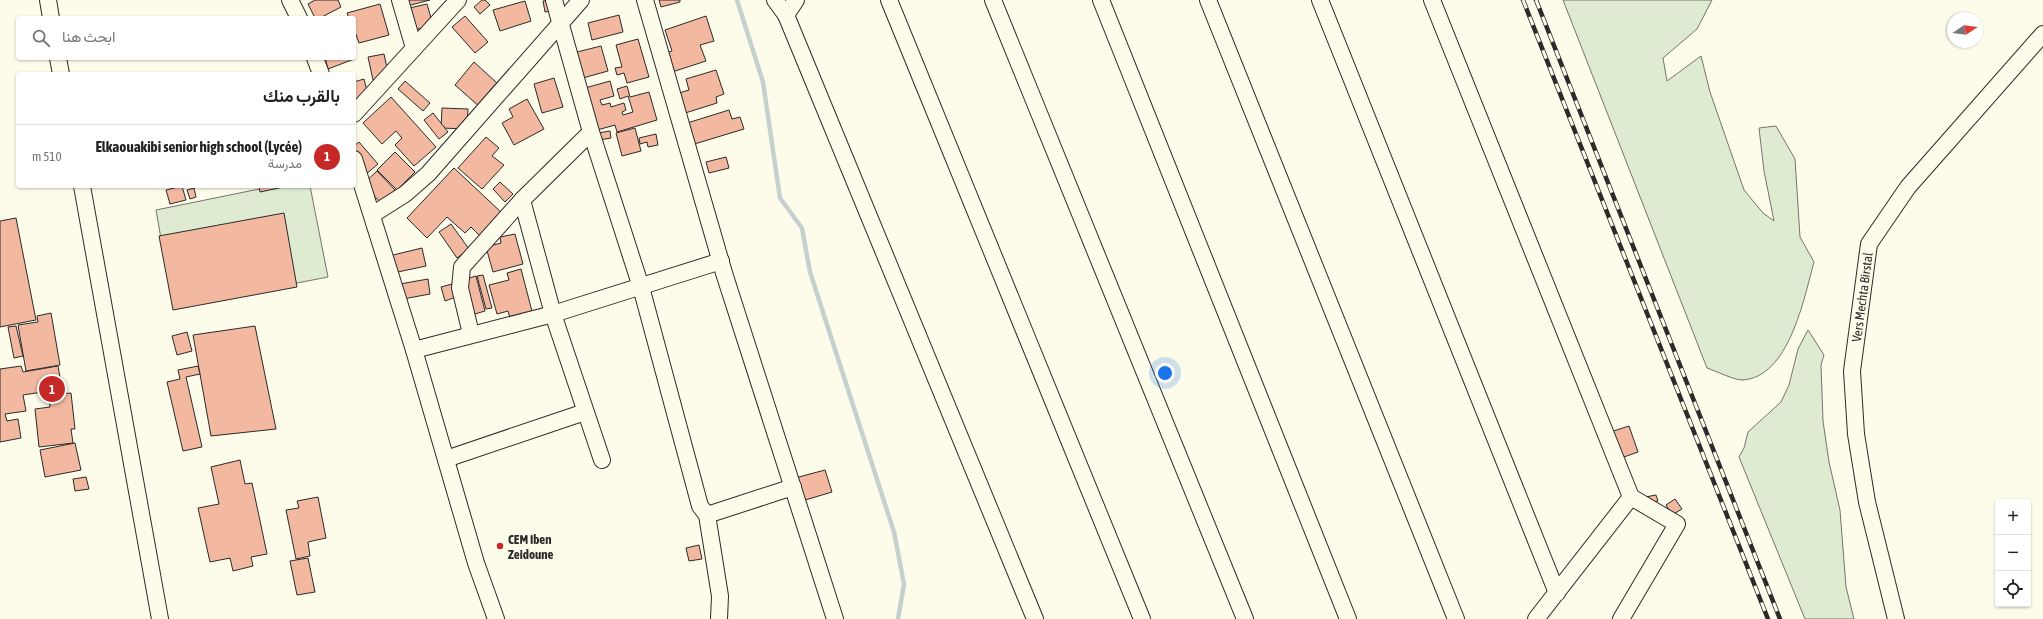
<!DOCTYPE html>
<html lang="ar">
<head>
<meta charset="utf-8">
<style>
  :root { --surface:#fff; --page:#f6f6f6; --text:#222; --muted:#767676; --line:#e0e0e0; --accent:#c62828 }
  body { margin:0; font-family:"Asap Condensed",Vazirmatn,sans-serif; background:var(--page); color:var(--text); direction:rtl }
  .controls { position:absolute; right:12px; bottom:12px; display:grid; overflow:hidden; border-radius:4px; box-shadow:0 1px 3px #0004 }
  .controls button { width:36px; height:36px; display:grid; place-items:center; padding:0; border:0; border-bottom:1px solid var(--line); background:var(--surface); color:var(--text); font:20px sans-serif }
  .compass { position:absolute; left:1947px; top:12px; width:36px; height:36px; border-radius:50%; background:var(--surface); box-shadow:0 1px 3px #0004; rotate:77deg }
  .you { position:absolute; left:1165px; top:373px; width:14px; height:14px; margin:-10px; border:3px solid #fff; border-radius:50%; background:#1a73e8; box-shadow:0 0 0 6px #1a73e833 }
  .badge { display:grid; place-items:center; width:26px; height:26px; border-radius:50%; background:var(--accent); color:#fff; font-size:13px; font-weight:700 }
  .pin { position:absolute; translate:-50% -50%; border:2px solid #fff; box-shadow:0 1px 4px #0006 }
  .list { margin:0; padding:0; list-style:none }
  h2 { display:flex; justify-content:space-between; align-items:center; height:52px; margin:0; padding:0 16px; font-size:17px }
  h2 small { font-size:13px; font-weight:400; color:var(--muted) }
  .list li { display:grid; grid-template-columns:26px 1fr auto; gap:12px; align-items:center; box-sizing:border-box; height:64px; padding:0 16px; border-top:1px solid var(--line) }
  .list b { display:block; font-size:15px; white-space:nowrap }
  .list p { margin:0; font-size:13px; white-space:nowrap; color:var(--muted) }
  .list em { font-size:13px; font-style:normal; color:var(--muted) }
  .icon { flex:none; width:22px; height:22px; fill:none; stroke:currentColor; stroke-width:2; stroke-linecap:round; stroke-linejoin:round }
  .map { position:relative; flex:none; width:2043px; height:619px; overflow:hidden; direction:ltr }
  .search { position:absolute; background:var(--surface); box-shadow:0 1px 3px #0004; left:16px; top:16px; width:340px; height:44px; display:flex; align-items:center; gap:10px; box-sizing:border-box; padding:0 14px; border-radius:4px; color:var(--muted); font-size:15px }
  .panel { position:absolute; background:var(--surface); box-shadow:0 1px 3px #0004; left:16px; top:72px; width:340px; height:116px; border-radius:4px; direction:rtl }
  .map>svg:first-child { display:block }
  .green { fill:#deebd1; stroke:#74746e }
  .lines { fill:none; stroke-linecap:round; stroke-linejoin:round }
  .stream { stroke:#c7d0d0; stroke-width:4.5 }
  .building { fill:#f2b8a0; stroke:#2b2b2b }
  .minor-casing { stroke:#2b2b2b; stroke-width:18 }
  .minor { stroke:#fdfbea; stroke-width:16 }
  .rail-casing { stroke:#2b2b2b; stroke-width:4.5 }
  .rail { stroke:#fdfbea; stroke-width:3; stroke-dasharray:9; stroke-linecap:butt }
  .poi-dot { fill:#c62828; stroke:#fdfbea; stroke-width:1.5 }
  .labels { text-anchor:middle; stroke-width:3; stroke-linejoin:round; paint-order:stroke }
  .street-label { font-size:13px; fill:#2b2b2b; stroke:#fdfbea }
  .poi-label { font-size:13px; font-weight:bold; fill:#2b2b2b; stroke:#fdfbea; text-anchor:start }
</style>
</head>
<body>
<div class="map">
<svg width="2043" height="619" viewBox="0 0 2043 619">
  <rect width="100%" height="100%" fill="#fdfbea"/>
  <g class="green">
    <path d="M1563 0H1712L1697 29 1663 58 1667 81 1701 56 1710 92 1744 190 1763 213 1774 221 1764 171 1759 128 1776 126 1795 159 1800 237 1814 262C1804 298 1789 378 1742 380 1734 380 1716 371 1707 368Z"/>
    <polygon points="274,186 310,186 328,277 173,307 156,210"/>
    <polygon points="1808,330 1824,355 1821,365 1823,421 1829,462 1840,510 1846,587 1854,619 1805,619 1739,457 1744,448 1748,432 1781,402 1789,385 1798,349"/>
  </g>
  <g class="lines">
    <polyline class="stream" points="737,0 763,82 780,198 802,228 810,272 894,532 904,584 898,619"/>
  </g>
  <g class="building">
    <polygon points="315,0 338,0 341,7 320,18 315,18 308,4"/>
    <polygon points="394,0 430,0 396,9"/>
    <polygon points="482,0 485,0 490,5 480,14 474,7"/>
    <polygon points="548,0 557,10 545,12 543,1"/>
    <polygon points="659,0 680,0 680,2 661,7"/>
    <polygon points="525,1 531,21 500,31 493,10"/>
    <polygon points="380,4 389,35 359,43 354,29 354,18 349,18 347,13"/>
    <polygon points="427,4 433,25 411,31 405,9"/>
    <polygon points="619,15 623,32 592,40 588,23"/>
    <polygon points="465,16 488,42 475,53 452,27"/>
    <polygon points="706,16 714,41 700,45 706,61 669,73 663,54 672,51 665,30"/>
    <polygon points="638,39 649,77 627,83 624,73 617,75 615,68 622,67 616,45"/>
    <polygon points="601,46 608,71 572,81 565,55"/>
    <polygon points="384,54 389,77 373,80 368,57"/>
    <polygon points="325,58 354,58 354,59 328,69"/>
    <polygon points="474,62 497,83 490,90 494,94 481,108 455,85"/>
    <polygon points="716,70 724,94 716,97 717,103 682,114 676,94 689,90 686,79"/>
    <polygon points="554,78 563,107 542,113 534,84"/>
    <polygon points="364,79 369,99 354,104 354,82"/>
    <polygon points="405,81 430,103 423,111 398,89"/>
    <polygon points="610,81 614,96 600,100 602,105 610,103 611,107 624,103 626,110 622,112 623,115 633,112 628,96 620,99 617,89 627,86 630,97 649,92 657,120 617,132 615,125 590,132 578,90"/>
    <polygon points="391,97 436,147 414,166 395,145 402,138 396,131 382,144 363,123"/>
    <polygon points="527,99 544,129 514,145 502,123 513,117 509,109"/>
    <polygon points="442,108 468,109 467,129 441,128"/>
    <polygon points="729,110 732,119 740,117 744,129 691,145 684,124"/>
    <polygon points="433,113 448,132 439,139 424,120"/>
    <polygon points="635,128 641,151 622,156 616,133"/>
    <polygon points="610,131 611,138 599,140 598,133"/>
    <polygon points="656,134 658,145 648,147 647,142 640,144 639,138"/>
    <polygon points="486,137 499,148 492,156 504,165 482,189 458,168"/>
    <polygon points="359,142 378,164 365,175 354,162 354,146"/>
    <polygon points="395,152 415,172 397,190 377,170"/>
    <polygon points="726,157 729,168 709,173 706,162"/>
    <polygon points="454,168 503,214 481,237 471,227 465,233 447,217 427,238 407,218"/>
    <polygon points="377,171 395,190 381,203 363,184"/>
    <polygon points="500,182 513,194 505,202 493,189"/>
    <polygon points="182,186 186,200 170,204 166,190"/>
    <polygon points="259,186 288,186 260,192"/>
    <polygon points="194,188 196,197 190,199 187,190"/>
    <polygon points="284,213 297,287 173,310 159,236"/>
    <polygon points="16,218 36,320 0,327 0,221"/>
    <polygon points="451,224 469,249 457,258 439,232"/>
    <polygon points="515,234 523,264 493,272 486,247 501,243 500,237"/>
    <polygon points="422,248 426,266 393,273 389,256"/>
    <polygon points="521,269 534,319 512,325 508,311 497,314 489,285 509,280 507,273"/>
    <polygon points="483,275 492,308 486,309 477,276"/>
    <polygon points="476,276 485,311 468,316 459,281"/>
    <polygon points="428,279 430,294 403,299 400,284"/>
    <polygon points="452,284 456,297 445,301 441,287"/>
    <polygon points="51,313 60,365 26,371 18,325 38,322 37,316"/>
    <polygon points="16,326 23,356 14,358 8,327"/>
    <polygon points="255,326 276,429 211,436 193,335"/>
    <polygon points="187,332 192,351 177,355 172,336"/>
    <polygon points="21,366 23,372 58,366 62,389 23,395 26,411 5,414 7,421 18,419 21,438 0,442 0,369"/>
    <polygon points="198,366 200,374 186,377 202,447 183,451 167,382 180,379 178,370"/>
    <polygon points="71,393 75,429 71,429 73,443 39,447 35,409 50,407 49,395"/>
    <polygon points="1629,426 1638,452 1610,462 1601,435"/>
    <polygon points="75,443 81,470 45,477 40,450"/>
    <polygon points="240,460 245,484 252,483 267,554 251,557 253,566 233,571 230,558 210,562 198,508 219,504 211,467"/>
    <polygon points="825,470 832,492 802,501 795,478"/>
    <polygon points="86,477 89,489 75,491 73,479"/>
    <polygon points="1656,495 1658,501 1642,504 1640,498"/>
    <polygon points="318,497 326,538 308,542 310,556 296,559 286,510 299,508 297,501"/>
    <polygon points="1675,499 1682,509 1672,515 1666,505"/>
    <polygon points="699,545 702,559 689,561 686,548"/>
    <polygon points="308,558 315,592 297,595 290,561"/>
  </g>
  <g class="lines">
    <defs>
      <g id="minor">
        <polyline points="48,0 51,18"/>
        <polyline points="290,0 299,18"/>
        <polyline points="400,0 414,48"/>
        <polyline points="554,0 591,132 641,287 700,506 707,515 720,596 719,619"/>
        <polyline points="645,0 724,273 835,619"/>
        <polyline points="775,0 786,15"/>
        <polyline points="796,0 786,15 1035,619"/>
        <polyline points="889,0 1142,619"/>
        <polyline points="993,0 1245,619"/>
        <polyline points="1101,0 1348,619"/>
        <polyline points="1208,0 1456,619"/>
        <polyline points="1320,0 1557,593"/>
        <polyline points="1432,0 1631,497 1677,524 1621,619"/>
        <polyline points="58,58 61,74"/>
        <polyline points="315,58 321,74"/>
        <polyline points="354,114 458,0"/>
        <polyline points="354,159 414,350 476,563 496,619"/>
        <polyline points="82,186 160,619"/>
        <polyline points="522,200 553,314 602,460"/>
        <polyline points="372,215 405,194 428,174 581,0"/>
        <polyline points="471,334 460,288 462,267 522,200 591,132"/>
        <polyline points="414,350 553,314 721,261"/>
        <polyline points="446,459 585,412"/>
        <polyline points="707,515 793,487"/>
        <polyline points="1536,619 1631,497"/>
        <path id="s1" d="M1896 619 1867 502 1856 434 1852 371 1869 244 1908 187 2043 34"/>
      </g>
    </defs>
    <use href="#minor" class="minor-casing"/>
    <use href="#minor" class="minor"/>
    <defs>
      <g id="rail">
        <polyline points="1523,0 1768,619"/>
        <polyline points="1536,0 1780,619"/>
      </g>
    </defs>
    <use href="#rail" class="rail-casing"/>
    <use href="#rail" class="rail"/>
  </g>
  <circle class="poi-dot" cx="500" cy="546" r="4"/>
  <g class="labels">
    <g class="street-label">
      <text dy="5" stroke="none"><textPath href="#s1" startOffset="327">Vers Mechta Birstal</textPath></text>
    </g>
    <g class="poi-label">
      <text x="508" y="544">CEM Iben<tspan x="508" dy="15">Zeidoune</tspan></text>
    </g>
  </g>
</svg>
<div class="controls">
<button>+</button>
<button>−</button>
<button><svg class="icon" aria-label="locate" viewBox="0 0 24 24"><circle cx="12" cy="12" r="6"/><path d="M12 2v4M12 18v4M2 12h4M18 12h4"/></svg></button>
</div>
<svg class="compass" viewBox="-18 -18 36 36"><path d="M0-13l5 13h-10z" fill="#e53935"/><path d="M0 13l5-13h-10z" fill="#767676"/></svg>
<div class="you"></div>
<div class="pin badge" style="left:52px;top:389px">1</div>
<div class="search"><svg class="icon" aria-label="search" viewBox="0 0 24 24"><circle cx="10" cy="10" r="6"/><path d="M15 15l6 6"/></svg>ابحث هنا</div>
<section class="panel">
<h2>بالقرب منك<small></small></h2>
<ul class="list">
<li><span class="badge">1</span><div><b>Elkaouakibi senior high school (Lycée)</b><p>مدرسة</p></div><em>510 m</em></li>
</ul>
</section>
</div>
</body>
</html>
